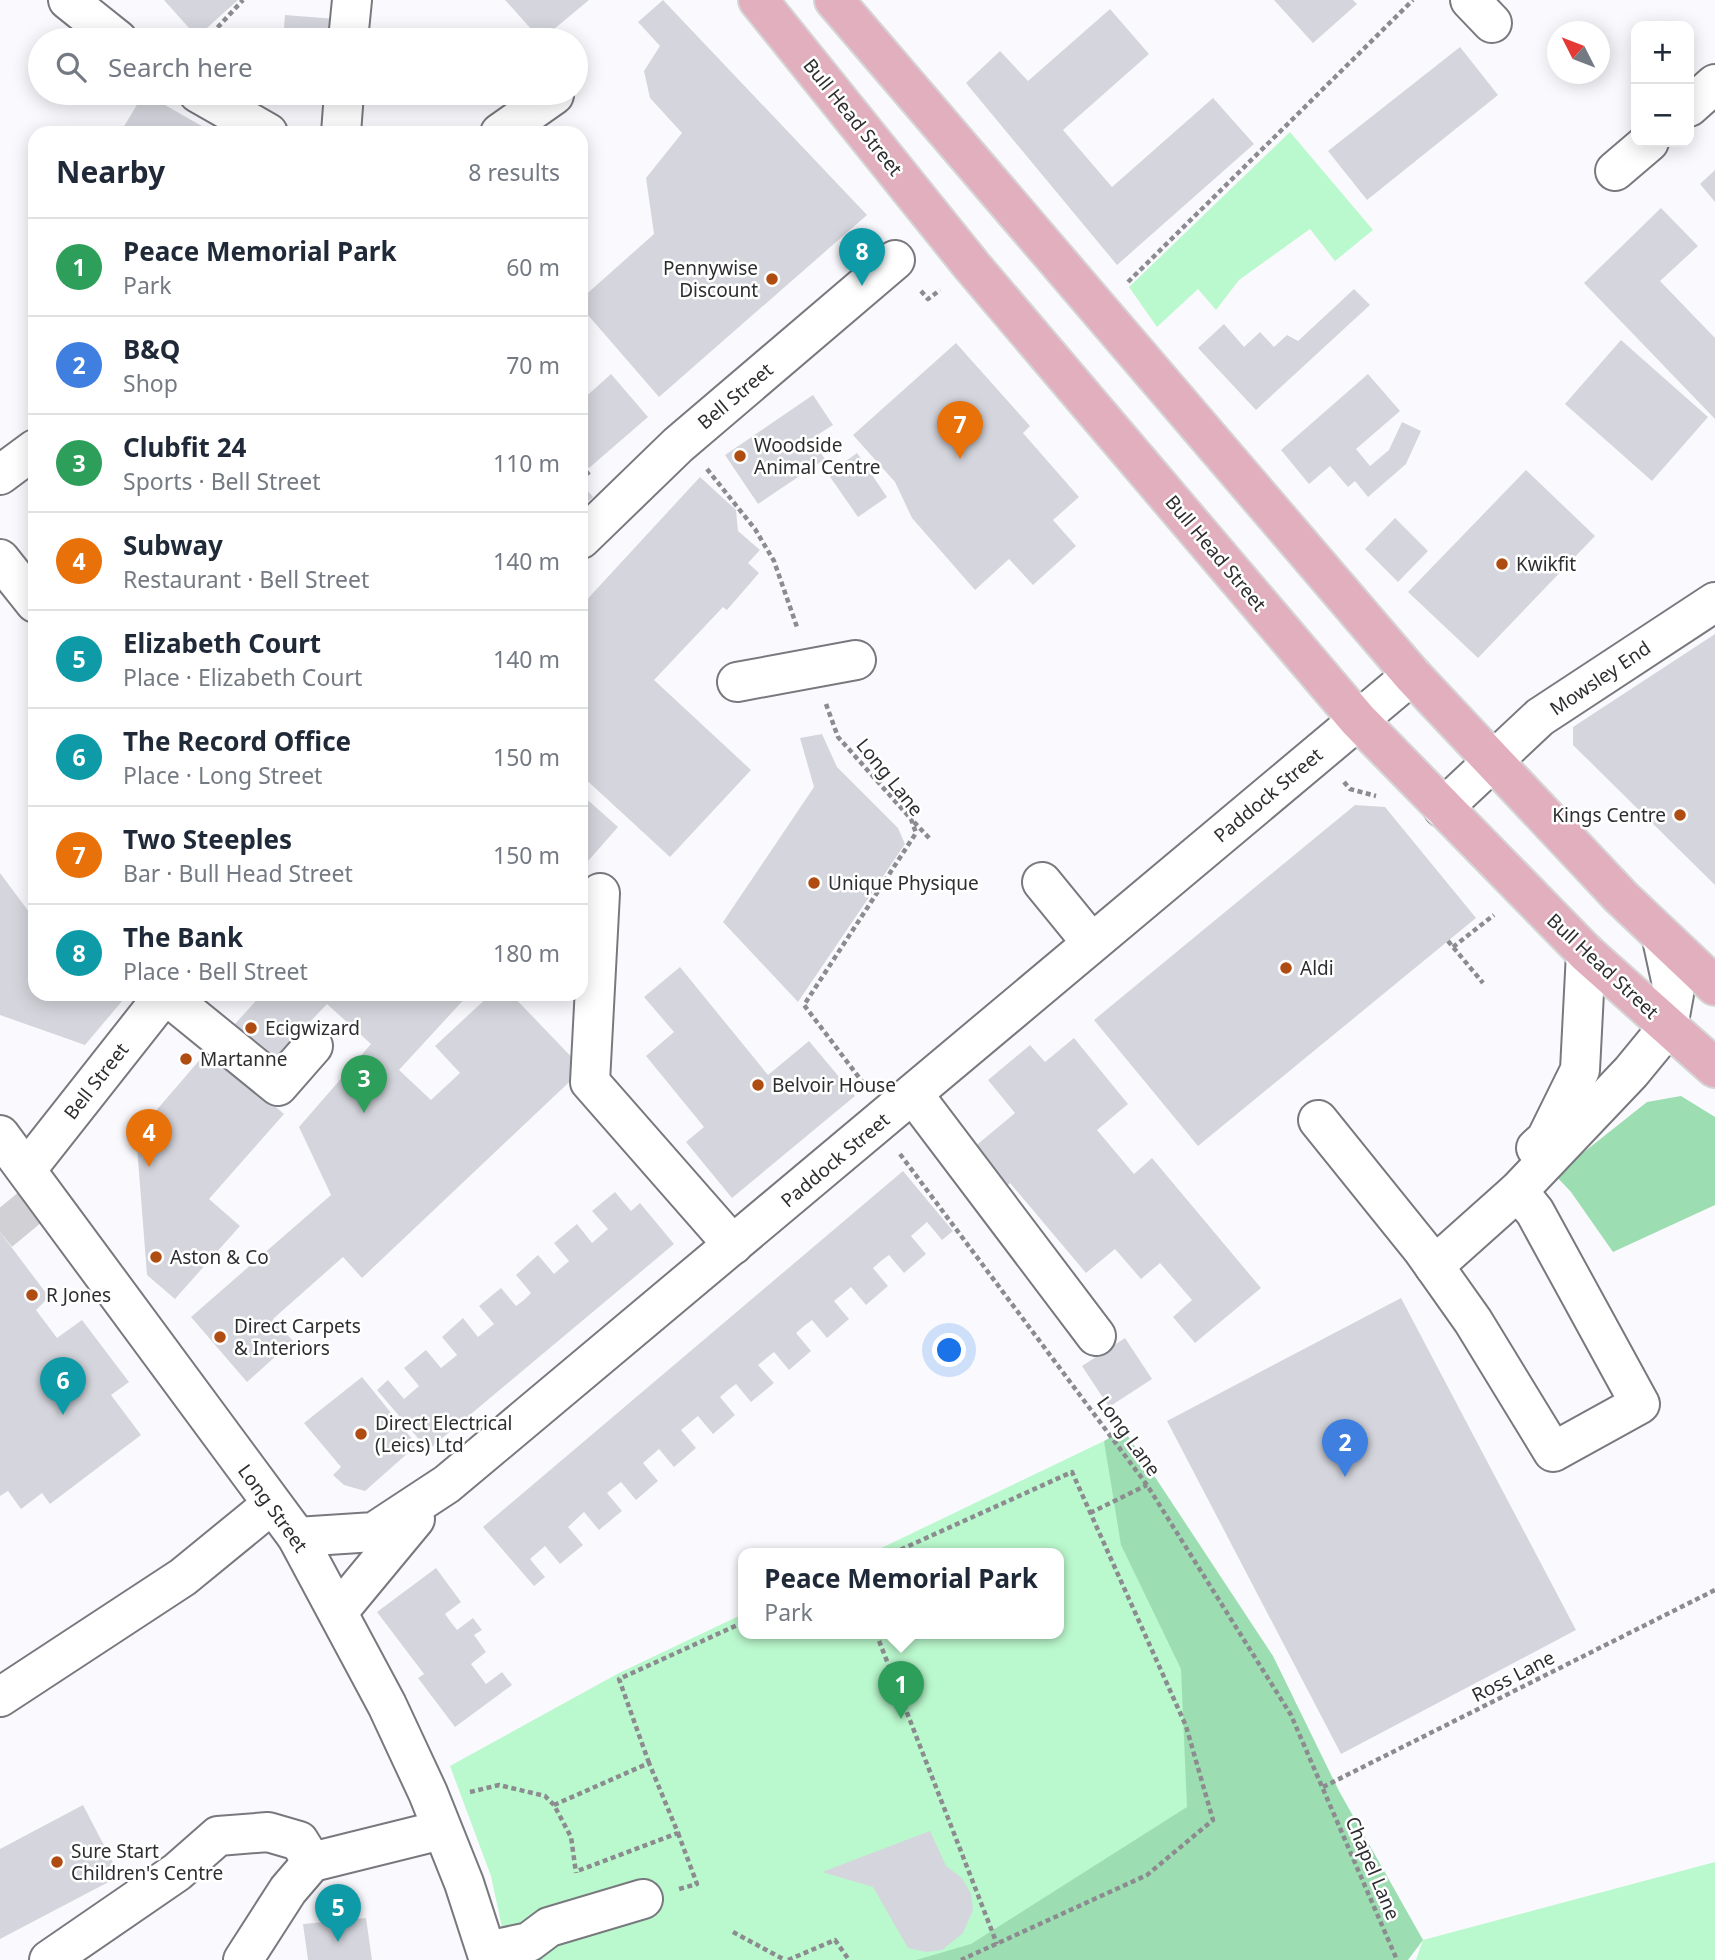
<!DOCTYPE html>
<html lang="en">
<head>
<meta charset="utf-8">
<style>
  :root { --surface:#fff; --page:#f2f2f3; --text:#1f2937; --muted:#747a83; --line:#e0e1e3; --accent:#7c3aed }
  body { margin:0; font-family:"Noto Sans",sans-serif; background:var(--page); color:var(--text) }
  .controls { position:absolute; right:21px; top:21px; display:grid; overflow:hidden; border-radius:14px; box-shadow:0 4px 18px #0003 }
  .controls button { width:63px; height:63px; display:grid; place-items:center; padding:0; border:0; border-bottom:2px solid var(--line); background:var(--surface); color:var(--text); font:35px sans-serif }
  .compass { position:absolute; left:1547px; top:21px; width:63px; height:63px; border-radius:50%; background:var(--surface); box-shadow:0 4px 18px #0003; rotate:312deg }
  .you { position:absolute; left:950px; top:1351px; width:24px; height:24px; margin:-18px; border:5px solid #fff; border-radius:50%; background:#1a73e8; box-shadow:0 0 0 10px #1a73e833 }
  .badge { display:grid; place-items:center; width:46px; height:46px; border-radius:50%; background:var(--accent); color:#fff; font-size:23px; font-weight:700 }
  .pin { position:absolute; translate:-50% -58px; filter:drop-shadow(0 2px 4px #0008) }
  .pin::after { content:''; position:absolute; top:37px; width:24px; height:21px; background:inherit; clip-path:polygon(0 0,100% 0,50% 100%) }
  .popup { position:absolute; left:738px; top:1548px; width:326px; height:91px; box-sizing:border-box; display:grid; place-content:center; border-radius:14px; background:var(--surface); filter:drop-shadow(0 2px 5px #0005); font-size:23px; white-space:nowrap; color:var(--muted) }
  .popup b { font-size:26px; color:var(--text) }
  .popup::after { content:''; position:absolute; left:50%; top:100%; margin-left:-14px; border:14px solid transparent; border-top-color:var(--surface) }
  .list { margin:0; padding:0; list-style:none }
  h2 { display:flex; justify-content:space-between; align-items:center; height:91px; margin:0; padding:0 28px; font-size:30px }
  h2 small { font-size:23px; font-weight:400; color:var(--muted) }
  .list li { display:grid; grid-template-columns:46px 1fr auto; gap:21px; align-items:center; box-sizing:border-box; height:98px; padding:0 28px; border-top:2px solid var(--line) }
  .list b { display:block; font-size:26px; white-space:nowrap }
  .list p { margin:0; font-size:23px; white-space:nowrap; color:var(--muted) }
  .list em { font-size:23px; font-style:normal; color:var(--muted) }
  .icon { flex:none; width:38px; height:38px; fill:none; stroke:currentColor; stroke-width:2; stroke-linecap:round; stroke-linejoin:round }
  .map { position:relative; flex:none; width:1715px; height:1960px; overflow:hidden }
  .search { position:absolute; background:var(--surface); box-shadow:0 4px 18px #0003; left:28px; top:28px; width:560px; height:77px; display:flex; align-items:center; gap:18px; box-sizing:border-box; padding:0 24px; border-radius:38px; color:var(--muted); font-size:26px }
  .panel { position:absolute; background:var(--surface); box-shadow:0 4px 18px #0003; left:28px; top:126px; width:560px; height:875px; border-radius:21px }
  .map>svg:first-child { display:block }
  .green { fill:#baf8cd }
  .forest { fill:#9cdeb1 }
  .building { fill:#d5d6dd }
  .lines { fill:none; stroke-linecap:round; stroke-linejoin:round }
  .minor-tunnel { stroke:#d1d1d5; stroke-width:38; stroke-dasharray:38 19; stroke-linecap:butt }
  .minor-casing { stroke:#78797f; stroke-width:42 }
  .major-casing { stroke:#d5d5d6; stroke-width:42 }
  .path { stroke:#8c8c90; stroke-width:4.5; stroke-dasharray:5 3.5; stroke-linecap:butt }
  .minor { stroke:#fff; stroke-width:38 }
  .major { stroke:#e2afbe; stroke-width:38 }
  .poi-dot { fill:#af4c12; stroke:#fff; stroke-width:2.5 }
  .labels { text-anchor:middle; stroke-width:5; stroke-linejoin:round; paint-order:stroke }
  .street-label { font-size:19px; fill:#2e2e31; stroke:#fff }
  .poi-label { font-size:19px; fill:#2e2e31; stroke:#fff; text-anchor:start }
</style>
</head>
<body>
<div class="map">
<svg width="1715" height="1960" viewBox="0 0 1715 1960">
  <rect width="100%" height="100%" fill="#fafafe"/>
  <g class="green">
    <polygon points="1290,132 1373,230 1335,261 1310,229 1239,280 1216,310 1198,289 1157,327 1129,287"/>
    <polygon points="1104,1441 1301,1777 1078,1960 509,1960 491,1876 450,1766 619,1673 743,1614 744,1633 1058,1633 1058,1553 871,1553"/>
    <polygon points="1715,1862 1715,1960 1416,1960 1423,1940"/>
  </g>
  <g class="forest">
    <polygon points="1681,1096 1715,1117 1715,1205 1613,1252 1571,1192 1555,1175 1647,1102"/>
    <polygon points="1124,1430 1273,1656 1339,1791 1423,1940 1408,1960 916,1960 971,1944 1187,1807 1181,1669 1121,1545 1104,1441"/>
  </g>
  <g class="building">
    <polygon points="164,0 238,0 197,37"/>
    <polygon points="505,0 589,0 541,40"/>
    <polygon points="663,0 867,215 659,397 581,307 581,299 654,234 646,178 682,133 650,98 644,71 660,46 638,22"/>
    <polygon points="1274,0 1353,0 1357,4 1313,43"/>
    <polygon points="1110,9 1149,54 1063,130 1112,187 1213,98 1254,144 1117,265 966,83 1000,51 1028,81"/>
    <polygon points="285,15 336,19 335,40 283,40"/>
    <polygon points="1460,47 1498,95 1367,200 1328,151"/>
    <polygon points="144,93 214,133 120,133"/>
    <polygon points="1715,170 1715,202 1700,184"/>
    <polygon points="1661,208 1698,246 1660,281 1715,338 1715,419 1584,283"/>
    <polygon points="1354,289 1370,305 1256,410 1198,348 1224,324 1244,347 1260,332 1274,347 1287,335 1298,341"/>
    <polygon points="1621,340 1708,417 1652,481 1565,404"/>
    <polygon points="956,343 1030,426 1023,433 1079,497 1053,520 1076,546 1033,585 1009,559 975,590 912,518 895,482 853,435"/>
    <polygon points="611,374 648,417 589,468 581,458 581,401"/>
    <polygon points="1368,374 1400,411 1356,449 1370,466 1389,450 1402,422 1421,431 1406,464 1368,497 1355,481 1348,487 1330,466 1309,484 1281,450"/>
    <polygon points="813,395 833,425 811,439 825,459 758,504 725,455"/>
    <polygon points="857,453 887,497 858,517 828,474"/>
    <polygon points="1526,470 1595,536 1478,658 1408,592"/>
    <polygon points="700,477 736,510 738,531 760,550 748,563 759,573 727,610 723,607 654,680 751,770 670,857 581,775 581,606"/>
    <polygon points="581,483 593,497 581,508"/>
    <polygon points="1395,518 1428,551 1398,582 1365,549"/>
    <polygon points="1715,634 1715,885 1573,745 1573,727"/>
    <polygon points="822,734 837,767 898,828 905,844 798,1002 723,922 814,787 800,738"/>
    <polygon points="581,794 618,827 581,869"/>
    <polygon points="1355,805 1385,807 1476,918 1198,1146 1094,1020"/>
    <polygon points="0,873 35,920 35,994 128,994 85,1045 0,1015"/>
    <polygon points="680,967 768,1075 809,1041 855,1096 732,1198 686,1142 704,1127 646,1056 674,1032 644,997"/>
    <polygon points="262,994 469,994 399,1070 431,1100 460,1073 435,1046 491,994 511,994 583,1069 362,1278 343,1257 273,1319 293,1341 247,1382 191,1317 331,1195 299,1127 371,1044 327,1004 265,1069 225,1035"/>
    <polygon points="1074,1038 1128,1104 1097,1130 1134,1174 1152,1158 1261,1288 1195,1343 1173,1317 1192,1300 1160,1263 1141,1279 1115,1249 1086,1273 1010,1183 1000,1192 967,1153 1015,1113 988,1080 1030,1045 1045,1062"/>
    <polygon points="209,1049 284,1114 209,1199 240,1226 175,1299 147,1275 136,1134"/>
    <polygon points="903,1171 953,1231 942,1240 927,1222 911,1236 926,1254 904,1273 889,1255 881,1261 873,1268 888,1286 866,1305 851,1287 834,1301 849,1319 827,1338 812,1320 804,1326 796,1333 811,1351 789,1370 774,1352 758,1365 774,1383 751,1402 736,1384 728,1390 720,1397 735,1415 713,1434 698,1416 681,1430 696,1448 674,1467 659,1449 643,1463 658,1481 636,1500 621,1482 607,1493 622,1511 599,1530 584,1512 568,1527 583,1545 560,1564 545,1546 530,1559 545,1577 534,1586 483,1527"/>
    <polygon points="615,1192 631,1211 640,1203 674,1244 428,1450 377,1390 388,1380 404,1399 419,1386 404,1368 426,1350 441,1368 457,1355 442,1337 463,1318 478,1337 494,1324 479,1306 501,1288 516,1306 524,1300 531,1293 516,1275 538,1255 554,1274 569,1261 554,1243 577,1224 592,1243 608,1229 592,1211"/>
    <polygon points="0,1232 49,1297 36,1310 57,1338 82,1320 129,1382 111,1395 141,1435 50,1504 42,1493 21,1509 8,1491 0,1496"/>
    <polygon points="1401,1298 1576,1630 1341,1754 1167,1421"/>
    <polygon points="1125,1338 1152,1379 1109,1407 1082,1366"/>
    <polygon points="362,1377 417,1445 365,1491 344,1485 333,1475 341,1467 304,1423"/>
    <polygon points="436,1568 461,1602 445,1614 450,1621 457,1630 473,1618 482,1630 474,1635 486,1652 471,1664 486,1684 502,1672 512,1685 455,1727 418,1678 424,1674 377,1612"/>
    <polygon points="83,1805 120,1876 0,1939 0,1849"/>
    <polygon points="930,1831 946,1866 962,1878 971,1894 973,1910 963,1933 942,1950 926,1952 908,1948 873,1887 822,1872"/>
    <polygon points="366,1918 372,1960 308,1960 303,1924"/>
  </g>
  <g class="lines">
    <polyline class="minor-tunnel" points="0,1232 45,1195"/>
    <defs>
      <g id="minor">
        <polyline points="68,0 118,40"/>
        <polyline points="1470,0 1492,23"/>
        <polyline points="348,40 352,0"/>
        <polyline points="198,93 268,133"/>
        <polyline points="1689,107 1715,84"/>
        <polyline points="341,133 344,93"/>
        <polyline points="500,133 554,95"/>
        <polyline points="1615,171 1649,142"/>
        <polyline points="0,475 35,449"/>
        <polyline points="581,539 678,445 895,260"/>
        <polyline points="0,559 35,603"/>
        <polyline points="737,682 856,660"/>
        <polyline points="1443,808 1540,717 1715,602"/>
        <polyline points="1042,882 1091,942"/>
        <polyline points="600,893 590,1082 733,1245"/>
        <polyline points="165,994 278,1086 313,1046"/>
        <polyline points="913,1094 1096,1336"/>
        <polyline points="1318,1120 1422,1249 1473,1321 1553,1452 1640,1404 1535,1212 1518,1191"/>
        <polyline points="0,1135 297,1537 387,1705 428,1793 464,1883 489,1960"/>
        <polyline points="1536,1148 1546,1139 1580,1070 1586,953"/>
        <polyline points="27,1169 165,994"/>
        <polyline points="1434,1266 1518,1191 1631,1072 1668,1027 1674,994 1662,939"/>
        <polyline points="297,1537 374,1532 447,1484 1412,675"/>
        <polyline points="338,1612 415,1519"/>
        <polyline points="0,1697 183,1577 271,1505"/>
        <polyline points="487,1951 529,1942 549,1927 643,1899"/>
        <polyline points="49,1960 177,1872 218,1836 268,1832 299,1841 312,1862"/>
        <polyline points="243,1960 288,1890 312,1862 441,1830"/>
      </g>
      <g id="major">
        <polyline points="758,0 972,266 1358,720 1586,953 1715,1068"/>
        <polyline points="834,0 1412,675 1621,897 1715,986"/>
      </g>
    </defs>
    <use href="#minor" class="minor-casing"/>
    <use href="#major" class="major-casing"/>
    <g class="path">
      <polyline points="206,40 243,0"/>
      <polyline points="1128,282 1413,0"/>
      <polyline points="921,291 928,299 940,290"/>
      <polyline points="581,465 589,475"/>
      <polyline points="707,469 755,529 774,561 798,630"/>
      <polyline points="826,704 838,737 911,819 916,833 804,1005 864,1084"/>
      <polyline points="1344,782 1350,789 1376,796"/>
      <polyline points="914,822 930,839"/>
      <polyline points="1448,941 1483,983"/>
      <polyline points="1453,947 1494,915"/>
      <polyline points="900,1154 1147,1485 1291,1715 1397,1960"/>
      <polyline points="1090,1513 1147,1485"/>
      <polyline points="893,1553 1072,1472 1186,1726 1213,1820 1147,1875 961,1960"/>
      <polyline points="876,1633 997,1944"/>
      <polyline points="649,1763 619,1679 744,1622"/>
      <polyline points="1323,1787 1715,1590"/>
      <polyline points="470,1792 499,1785 545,1796 554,1805 571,1837 576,1873"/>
      <polyline points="554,1805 649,1763 678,1833 577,1871"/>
      <polyline points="678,1833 697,1884 679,1889"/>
      <polyline points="733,1932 785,1960"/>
      <polyline points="788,1960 835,1940 849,1960"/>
    </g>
    <use href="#minor" class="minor"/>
    <use href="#major" class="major"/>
  </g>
  <g class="poi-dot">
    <circle cx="772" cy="279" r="7"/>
    <circle cx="740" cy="456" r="7"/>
    <circle cx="1502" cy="564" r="7"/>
    <circle cx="1680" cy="815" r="7"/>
    <circle cx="814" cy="883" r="7"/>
    <circle cx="1286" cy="968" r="7"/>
    <circle cx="251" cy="1028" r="7"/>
    <circle cx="186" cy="1059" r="7"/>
    <circle cx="758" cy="1085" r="7"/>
    <circle cx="156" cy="1257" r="7"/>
    <circle cx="32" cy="1295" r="7"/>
    <circle cx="220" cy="1337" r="7"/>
    <circle cx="361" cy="1434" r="7"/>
    <circle cx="57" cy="1862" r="7"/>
  </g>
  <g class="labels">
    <g class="street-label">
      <text transform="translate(853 117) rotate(51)" y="7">Bull Head Street</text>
      <text transform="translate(735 396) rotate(-40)" y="7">Bell Street</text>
      <text transform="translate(1216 553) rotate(50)" y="7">Bull Head Street</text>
      <text transform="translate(1600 678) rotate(-34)" y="7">Mowsley End</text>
      <text transform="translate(890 777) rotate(51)" y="7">Long Lane</text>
      <text transform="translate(1268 795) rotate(-40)" y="7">Paddock Street</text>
      <text transform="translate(1603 966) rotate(43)" y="7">Bull Head Street</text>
      <text transform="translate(96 1081) rotate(-52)" y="7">Bell Street</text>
      <text transform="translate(835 1160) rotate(-40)" y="7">Paddock Street</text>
      <text transform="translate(1129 1436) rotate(54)" y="7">Long Lane</text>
      <text transform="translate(273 1508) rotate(54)" y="7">Long Street</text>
      <text transform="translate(1513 1676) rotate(-27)" y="7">Ross Lane</text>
      <text transform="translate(1373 1868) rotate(67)" y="7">Chapel Lane</text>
    </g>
    <g class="poi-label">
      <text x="758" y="275" text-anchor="end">Pennywise<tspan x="758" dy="22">Discount</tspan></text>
      <text x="754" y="452">Woodside<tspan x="754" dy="22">Animal Centre</tspan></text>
      <text x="1516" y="571">Kwikfit</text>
      <text x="1666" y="822" text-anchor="end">Kings Centre</text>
      <text x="828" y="890">Unique Physique</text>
      <text x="1300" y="975">Aldi</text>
      <text x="265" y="1035">Ecigwizard</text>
      <text x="200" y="1066">Martanne</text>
      <text x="772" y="1092">Belvoir House</text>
      <text x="170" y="1264">Aston &amp; Co</text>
      <text x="46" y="1302">R Jones</text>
      <text x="234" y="1333">Direct Carpets<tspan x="234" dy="22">&amp; Interiors</tspan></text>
      <text x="375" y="1430">Direct Electrical<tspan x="375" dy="22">(Leics) Ltd</tspan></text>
      <text x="71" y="1858">Sure Start<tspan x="71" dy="22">Children's Centre</tspan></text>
    </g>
  </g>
</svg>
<div class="controls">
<button>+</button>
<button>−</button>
</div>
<svg class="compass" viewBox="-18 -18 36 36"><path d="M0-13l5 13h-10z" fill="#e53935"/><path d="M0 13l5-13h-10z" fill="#747a83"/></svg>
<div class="you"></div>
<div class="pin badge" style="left:901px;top:1719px;background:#2e9e5b">1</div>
<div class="popup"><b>Peace Memorial Park</b>Park</div>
<div class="pin badge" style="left:1345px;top:1477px;background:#3f7fe0">2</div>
<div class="pin badge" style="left:364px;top:1113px;background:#2e9e5b">3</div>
<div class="pin badge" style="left:149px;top:1167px;background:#e8710a">4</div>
<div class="pin badge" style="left:338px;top:1942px;background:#0f9aa8">5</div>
<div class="pin badge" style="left:63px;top:1415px;background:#0f9aa8">6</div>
<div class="pin badge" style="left:960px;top:459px;background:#e8710a">7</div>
<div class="pin badge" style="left:862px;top:286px;background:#0f9aa8">8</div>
<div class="search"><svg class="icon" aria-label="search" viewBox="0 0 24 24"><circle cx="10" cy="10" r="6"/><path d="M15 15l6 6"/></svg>Search here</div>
<section class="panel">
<h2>Nearby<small>8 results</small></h2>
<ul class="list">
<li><span class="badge" style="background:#2e9e5b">1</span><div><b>Peace Memorial Park</b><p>Park</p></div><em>60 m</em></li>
<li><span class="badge" style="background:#3f7fe0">2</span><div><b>B&amp;Q</b><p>Shop</p></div><em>70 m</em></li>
<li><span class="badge" style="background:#2e9e5b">3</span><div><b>Clubfit 24</b><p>Sports · Bell Street</p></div><em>110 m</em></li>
<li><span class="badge" style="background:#e8710a">4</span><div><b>Subway</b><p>Restaurant · Bell Street</p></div><em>140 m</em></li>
<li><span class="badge" style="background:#0f9aa8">5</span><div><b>Elizabeth Court</b><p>Place · Elizabeth Court</p></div><em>140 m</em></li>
<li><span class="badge" style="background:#0f9aa8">6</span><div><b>The Record Office</b><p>Place · Long Street</p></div><em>150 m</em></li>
<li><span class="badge" style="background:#e8710a">7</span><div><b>Two Steeples</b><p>Bar · Bull Head Street</p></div><em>150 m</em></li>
<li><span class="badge" style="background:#0f9aa8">8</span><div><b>The Bank</b><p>Place · Bell Street</p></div><em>180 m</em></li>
</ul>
</section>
</div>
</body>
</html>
